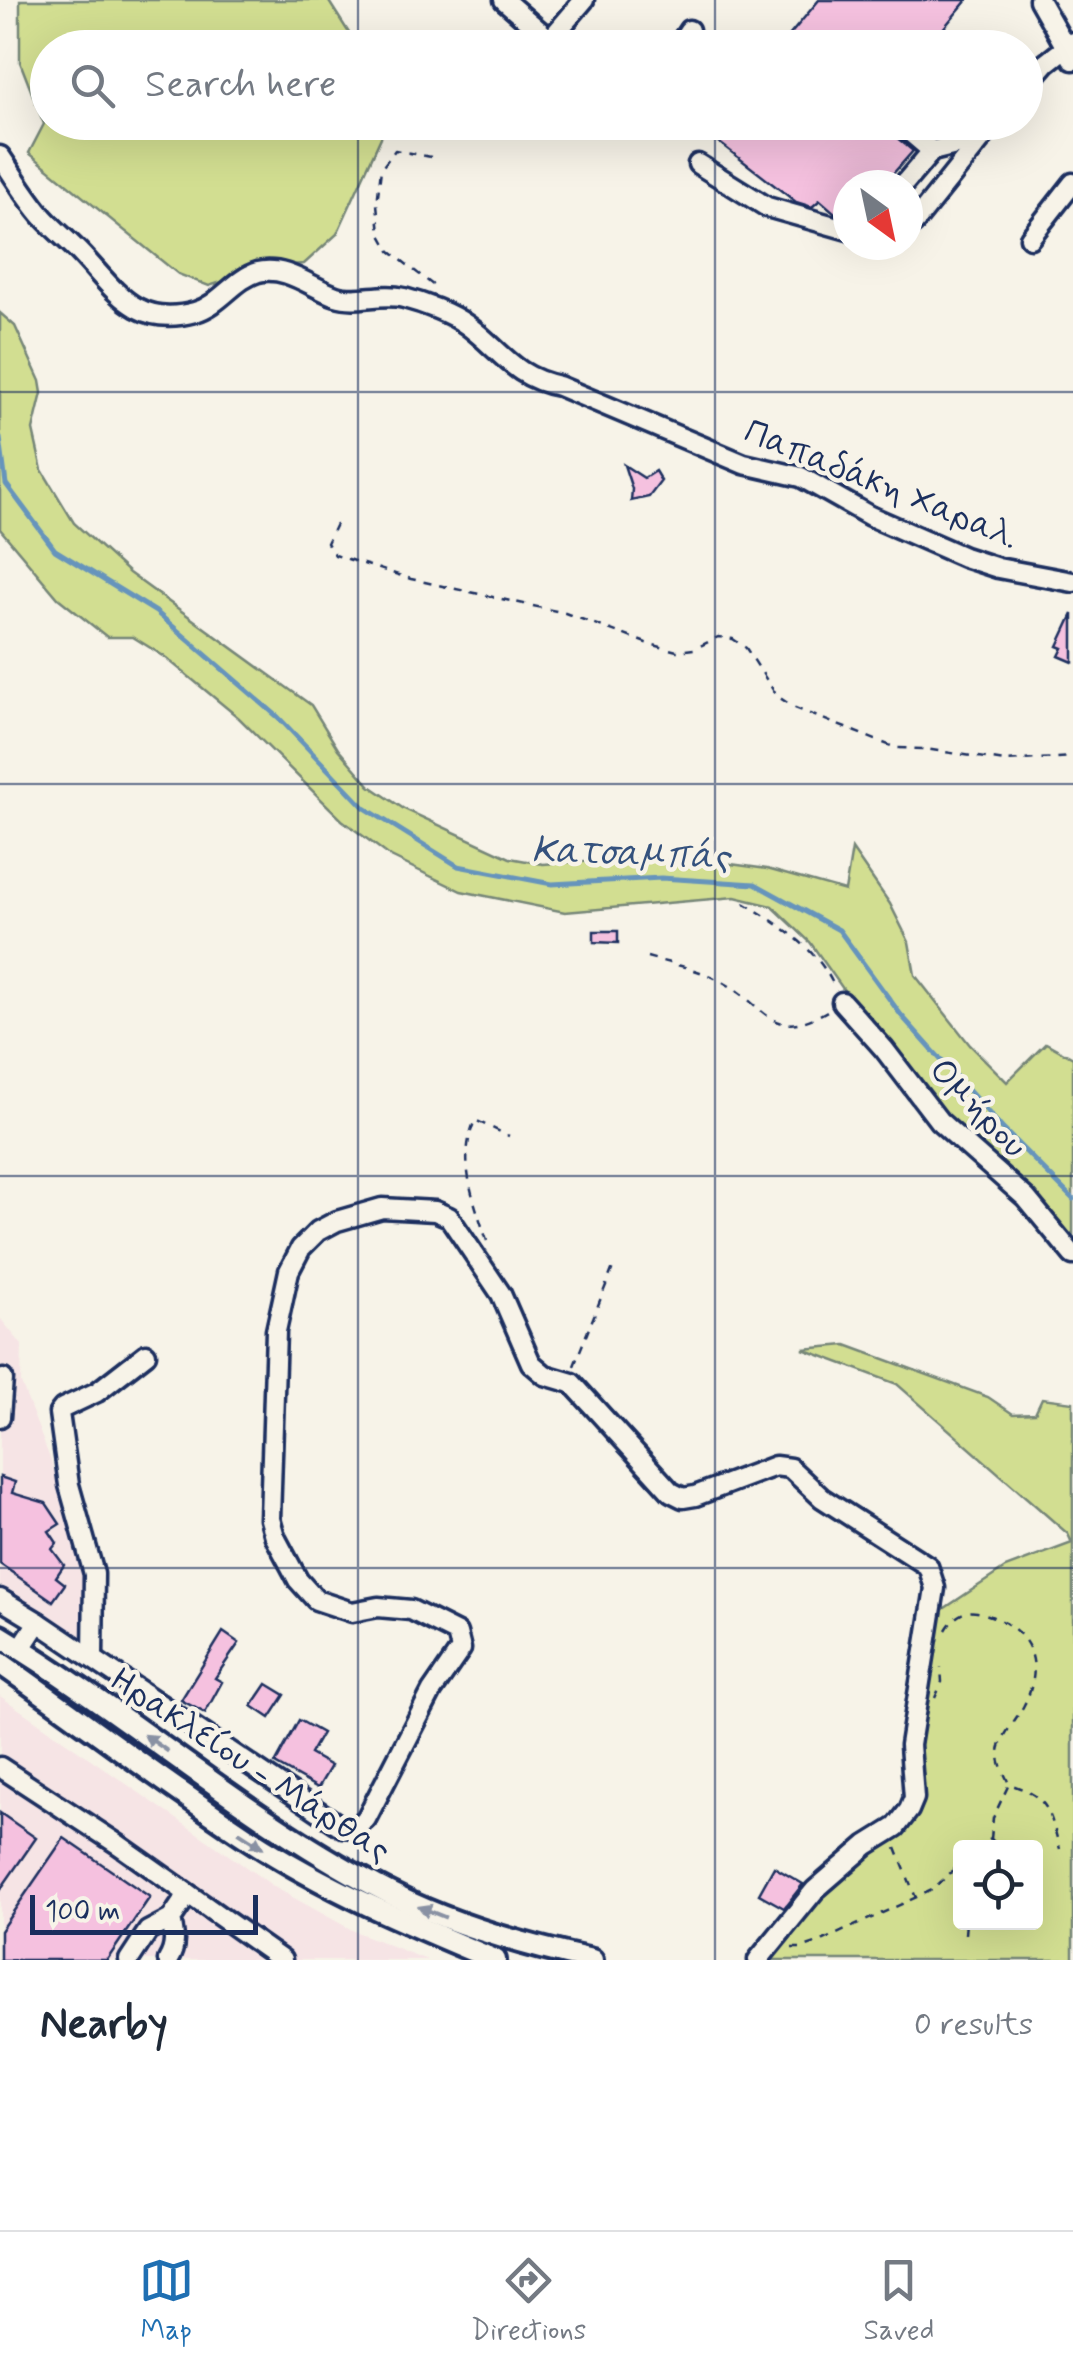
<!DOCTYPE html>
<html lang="en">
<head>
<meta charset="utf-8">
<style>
  :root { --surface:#fff; --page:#f2f2f3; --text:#1f2937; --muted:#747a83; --line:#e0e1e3; --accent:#1f6fb2 }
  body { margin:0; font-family:Mynerve,sans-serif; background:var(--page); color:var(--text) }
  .controls { position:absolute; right:30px; bottom:30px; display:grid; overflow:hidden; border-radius:10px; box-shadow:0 10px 40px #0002 }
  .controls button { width:90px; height:90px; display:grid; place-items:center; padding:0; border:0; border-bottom:2px solid var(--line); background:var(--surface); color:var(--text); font:50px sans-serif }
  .compass { position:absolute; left:833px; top:170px; width:90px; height:90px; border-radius:50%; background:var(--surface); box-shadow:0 10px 40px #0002; rotate:147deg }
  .scale { position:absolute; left:30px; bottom:25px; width:228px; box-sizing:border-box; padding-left:10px; border:5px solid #1b2f5e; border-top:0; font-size:28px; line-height:35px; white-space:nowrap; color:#1b2f5e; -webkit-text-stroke:8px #f7f3e8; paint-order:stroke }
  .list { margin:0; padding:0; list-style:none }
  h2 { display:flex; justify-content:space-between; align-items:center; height:130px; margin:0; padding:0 40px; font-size:42px }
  h2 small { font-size:32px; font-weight:400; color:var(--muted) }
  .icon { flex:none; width:55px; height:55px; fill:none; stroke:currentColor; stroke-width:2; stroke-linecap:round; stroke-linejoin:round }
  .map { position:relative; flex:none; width:1073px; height:1960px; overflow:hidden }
  .search { position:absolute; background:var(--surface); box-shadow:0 10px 40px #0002; left:30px; right:30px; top:30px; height:110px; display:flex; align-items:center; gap:25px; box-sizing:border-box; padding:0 35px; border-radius:55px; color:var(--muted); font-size:38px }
  .sheet { height:270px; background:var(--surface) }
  nav { display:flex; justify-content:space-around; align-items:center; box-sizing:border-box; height:140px; border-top:2px solid var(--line); background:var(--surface); font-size:28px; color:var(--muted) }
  nav a { display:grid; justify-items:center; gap:5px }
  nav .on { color:var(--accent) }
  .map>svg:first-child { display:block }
  .built { fill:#f6e4e5 }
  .green { fill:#d2de91; stroke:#768678; stroke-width:2.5; fill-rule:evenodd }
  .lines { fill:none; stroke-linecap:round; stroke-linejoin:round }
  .stream { stroke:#6694bc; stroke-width:5 }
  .building { fill:#f5c1df; stroke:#1b2f5e; stroke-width:2.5 }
  .minor-casing { stroke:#1b2f5e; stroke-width:25 }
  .major-casing { stroke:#1b2f5e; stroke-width:28 }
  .path { stroke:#1b2f5e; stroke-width:2.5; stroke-dasharray:8 8; stroke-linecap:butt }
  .minor { stroke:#f7f3e8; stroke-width:18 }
  .major { stroke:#f7f3e8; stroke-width:20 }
  .oneway { fill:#8991a3 }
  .grid { fill:none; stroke:#1b2f5e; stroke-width:2.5; stroke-opacity:0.55 }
  .labels { text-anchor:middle; stroke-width:9; stroke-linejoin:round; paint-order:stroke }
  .street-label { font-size:35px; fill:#1b2f5e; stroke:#f7f3e8 }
  .water-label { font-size:38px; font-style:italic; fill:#34517d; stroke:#f7f3e8 }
</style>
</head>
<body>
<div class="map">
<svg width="1073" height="1960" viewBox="0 0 1073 1960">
  <rect width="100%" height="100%" fill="#f7f3e8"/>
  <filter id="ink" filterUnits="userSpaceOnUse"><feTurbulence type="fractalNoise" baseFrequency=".01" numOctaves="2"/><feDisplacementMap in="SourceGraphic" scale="20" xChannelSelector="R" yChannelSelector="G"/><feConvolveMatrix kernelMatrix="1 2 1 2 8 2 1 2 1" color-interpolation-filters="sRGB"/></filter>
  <g filter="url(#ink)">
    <g class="built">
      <polygon points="0,1318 22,1345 21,1383 51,1461 85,1574 88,1638 70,1640 10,1590 0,1586"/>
      <polygon points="0,1696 276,1888 354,1931 427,1960 0,1960"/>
    </g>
    <g class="green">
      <polygon points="20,0 328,0 358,47 48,48 48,122 381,122 382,135 337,234 304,264 248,268 231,279 209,286 178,274 29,153 44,124 20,62"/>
      <polygon points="0,313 15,326 40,381 42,393 33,430 42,470 74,523 129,573 311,705 338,749 370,786 404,809 510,858 543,864 615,859 709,861 767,869 845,891 852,849 890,904 909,942 915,975 970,1045 1007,1082 1046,1043 1073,1058 1073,1245 949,1119 853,1003 810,942 772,906 735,897 565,912 461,891 391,857 342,820 239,718 165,657 133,637 107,637 58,598 0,529"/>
      <path d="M846 1345 988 1397 1013 1414 1035 1413 1042 1398 1073 1402V1960H766L821 1893 907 1825 939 1612 1005 1568 1072 1543 1068 1534 897 1384 803 1349ZM960 1848H1036V1922H960Z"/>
    </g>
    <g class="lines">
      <polyline class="stream" points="0,438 6,484 55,550 156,612 278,717 365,808 458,866 552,884 661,878 755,884 839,930 901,1015 1002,1128 1073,1199"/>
    </g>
    <g class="building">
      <polygon points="819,0 967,0 927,48 779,48"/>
      <polygon points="717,122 886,122 890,132 913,151 883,185 848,185 848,217 835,213 820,200 812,207 796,202 708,134"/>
      <polygon points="624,465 644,478 655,471 661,481 649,497 631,501 632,489"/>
      <polygon points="1073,614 1073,662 1059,656 1063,648 1058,646"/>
      <polygon points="594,931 618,931 618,943 594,942"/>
      <polygon points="0,1477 15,1482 12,1493 46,1503 60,1524 49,1531 57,1543 52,1549 64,1565 56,1577 65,1584 53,1601 0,1564"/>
      <polygon points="223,1632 239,1643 215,1678 222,1682 205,1713 181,1700"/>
      <polygon points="267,1684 285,1695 270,1718 252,1706"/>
      <polygon points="299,1720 322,1733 310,1754 331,1766 318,1788 275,1764"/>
      <polygon points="0,1813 36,1838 0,1890"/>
      <polygon points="64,1838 150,1897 107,1960 0,1960 0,1931"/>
      <polygon points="774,1867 803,1884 784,1908 759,1894"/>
    </g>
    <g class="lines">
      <defs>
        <g id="minor">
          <polyline points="504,0 559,48"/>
          <polyline points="1039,0 1073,60"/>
          <polyline points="544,47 584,0"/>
          <polyline points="677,48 689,30"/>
          <polyline points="1026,86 1046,63 1073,42"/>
          <polyline points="898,122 932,151"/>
          <polyline points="950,122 960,131 960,144"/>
          <path d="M0 156C14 176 27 199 44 218 56 231 70 242 82 255 116 291 136 328 195 312 220 305 234 279 258 272 286 265 312 288 336 296 358 303 381 292 404 298 423 303 451 313 467 325 501 350 513 377 559 386L744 464 801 477 870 516 964 557 998 568 1073 582"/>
          <polyline points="698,164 767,207 848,230"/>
          <polyline points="903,185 932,151 960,144 971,151"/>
          <polyline points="914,223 995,122"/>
          <polyline points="1030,238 1073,183"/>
          <polyline points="842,1002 884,1049 939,1121 1026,1198 1073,1255"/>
          <polyline points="0,1417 3,1379"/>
          <polyline points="0,1599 38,1622 21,1648"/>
          <polyline points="38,1622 342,1827 355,1828 366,1819 432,1691 461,1649 457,1633 411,1610 378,1607 352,1612 316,1600 298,1580 275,1537 270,1519 276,1331 289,1271 301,1248 318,1231 337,1221 382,1208 435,1211 449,1217 501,1294 531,1363 545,1375 572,1383 671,1492 683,1498 695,1496 775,1466 790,1468 822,1498 928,1566 935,1588 910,1745 914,1798 909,1810 896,1827 867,1845 815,1890 758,1960"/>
          <polyline points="93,1658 94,1574 69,1485 59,1413 63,1408 97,1392 146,1354"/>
          <polyline points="0,1767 119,1845 282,1960"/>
          <polyline points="129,1960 148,1931 171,1919 188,1894"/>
          <path d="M168 1960C177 1946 174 1934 171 1919"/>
        </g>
        <g id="major">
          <path d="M0 1636C129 1714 242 1815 376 1886 443 1922 518 1944 592 1960"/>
          <path d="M0 1663C83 1721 164 1783 249 1839 325 1889 411 1925 495 1960"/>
        </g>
      </defs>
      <use href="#minor" class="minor-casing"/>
      <use href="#major" class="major-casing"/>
      <g class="path">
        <polyline points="431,157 395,150 381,169 377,204 380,233 390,251 439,290"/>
        <polyline points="336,524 327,543 335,555 411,579 565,613 646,643 677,651 694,649 718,637 733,639 746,648 777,696 795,708 896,748 925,749 1005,761 1073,757"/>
        <path d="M744 903C779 924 817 948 834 986"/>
        <path d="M647 957C672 964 698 969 721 981 768 1005 769 1045 829 1010"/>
        <path d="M487 1241C474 1201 457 1162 475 1120L509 1136"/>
        <polyline points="574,1366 614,1265"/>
        <path d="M946 1630C953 1618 963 1609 977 1612 1026 1623 1048 1659 1024 1705 1017 1719 1004 1732 1000 1747 996 1760 1004 1772 1009 1784"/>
        <polyline points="935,1698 942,1682 941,1667"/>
        <path d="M991 1839 993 1818 1009 1784C1050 1797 1049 1811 1060 1849"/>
        <polyline points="896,1848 916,1898"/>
        <polyline points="975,1848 991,1839 1000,1848"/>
        <polyline points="965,1934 966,1922"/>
        <polyline points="792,1948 801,1948 824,1940 932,1890 960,1864"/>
      </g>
      <use href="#minor" class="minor"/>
      <use href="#major" class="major"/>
    </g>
    <defs><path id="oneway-solid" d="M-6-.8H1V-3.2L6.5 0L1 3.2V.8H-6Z" transform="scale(2.5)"/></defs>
    <g class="oneway">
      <use href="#oneway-solid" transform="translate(156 1743) rotate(-145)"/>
      <use href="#oneway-solid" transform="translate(251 1840) rotate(33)"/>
      <use href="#oneway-solid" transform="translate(432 1912) rotate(-158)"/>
    </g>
  </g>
  <path class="grid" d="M358 0V48M715 0V48M358 122V1960M715 122V1960M0 392H1073M0 784H1073M0 1176H1073M0 1568H1073"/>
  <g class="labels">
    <g class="street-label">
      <text transform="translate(882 483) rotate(22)" y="12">Παπαδάκη Χαραλ.</text>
      <text transform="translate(979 1107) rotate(46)" y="12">Ομήρου</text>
      <text transform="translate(251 1764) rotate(33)" y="12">Ηρακλείου - Μάρθας</text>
    </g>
    <g class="water-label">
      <text transform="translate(631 852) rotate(2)" y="13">Κατσαμπάς</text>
    </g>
  </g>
</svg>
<div class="controls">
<button><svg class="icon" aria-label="locate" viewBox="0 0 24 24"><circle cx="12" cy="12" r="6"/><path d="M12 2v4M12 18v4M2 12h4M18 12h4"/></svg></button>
</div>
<svg class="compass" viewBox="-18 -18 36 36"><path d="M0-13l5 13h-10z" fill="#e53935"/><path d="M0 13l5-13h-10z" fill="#747a83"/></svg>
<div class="scale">100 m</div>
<div class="search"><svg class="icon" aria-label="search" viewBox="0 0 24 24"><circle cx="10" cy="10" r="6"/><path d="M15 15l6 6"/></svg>Search here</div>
</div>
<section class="sheet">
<h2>Nearby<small>0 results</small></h2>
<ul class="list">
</ul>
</section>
<nav>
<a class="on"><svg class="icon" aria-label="map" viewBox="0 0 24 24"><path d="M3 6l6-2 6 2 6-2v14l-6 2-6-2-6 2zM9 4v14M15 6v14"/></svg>Map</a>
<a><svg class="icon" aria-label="directions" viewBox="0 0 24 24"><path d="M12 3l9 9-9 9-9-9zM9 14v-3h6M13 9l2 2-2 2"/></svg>Directions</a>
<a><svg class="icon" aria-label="saved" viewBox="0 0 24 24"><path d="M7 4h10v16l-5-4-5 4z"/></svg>Saved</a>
</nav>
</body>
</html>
